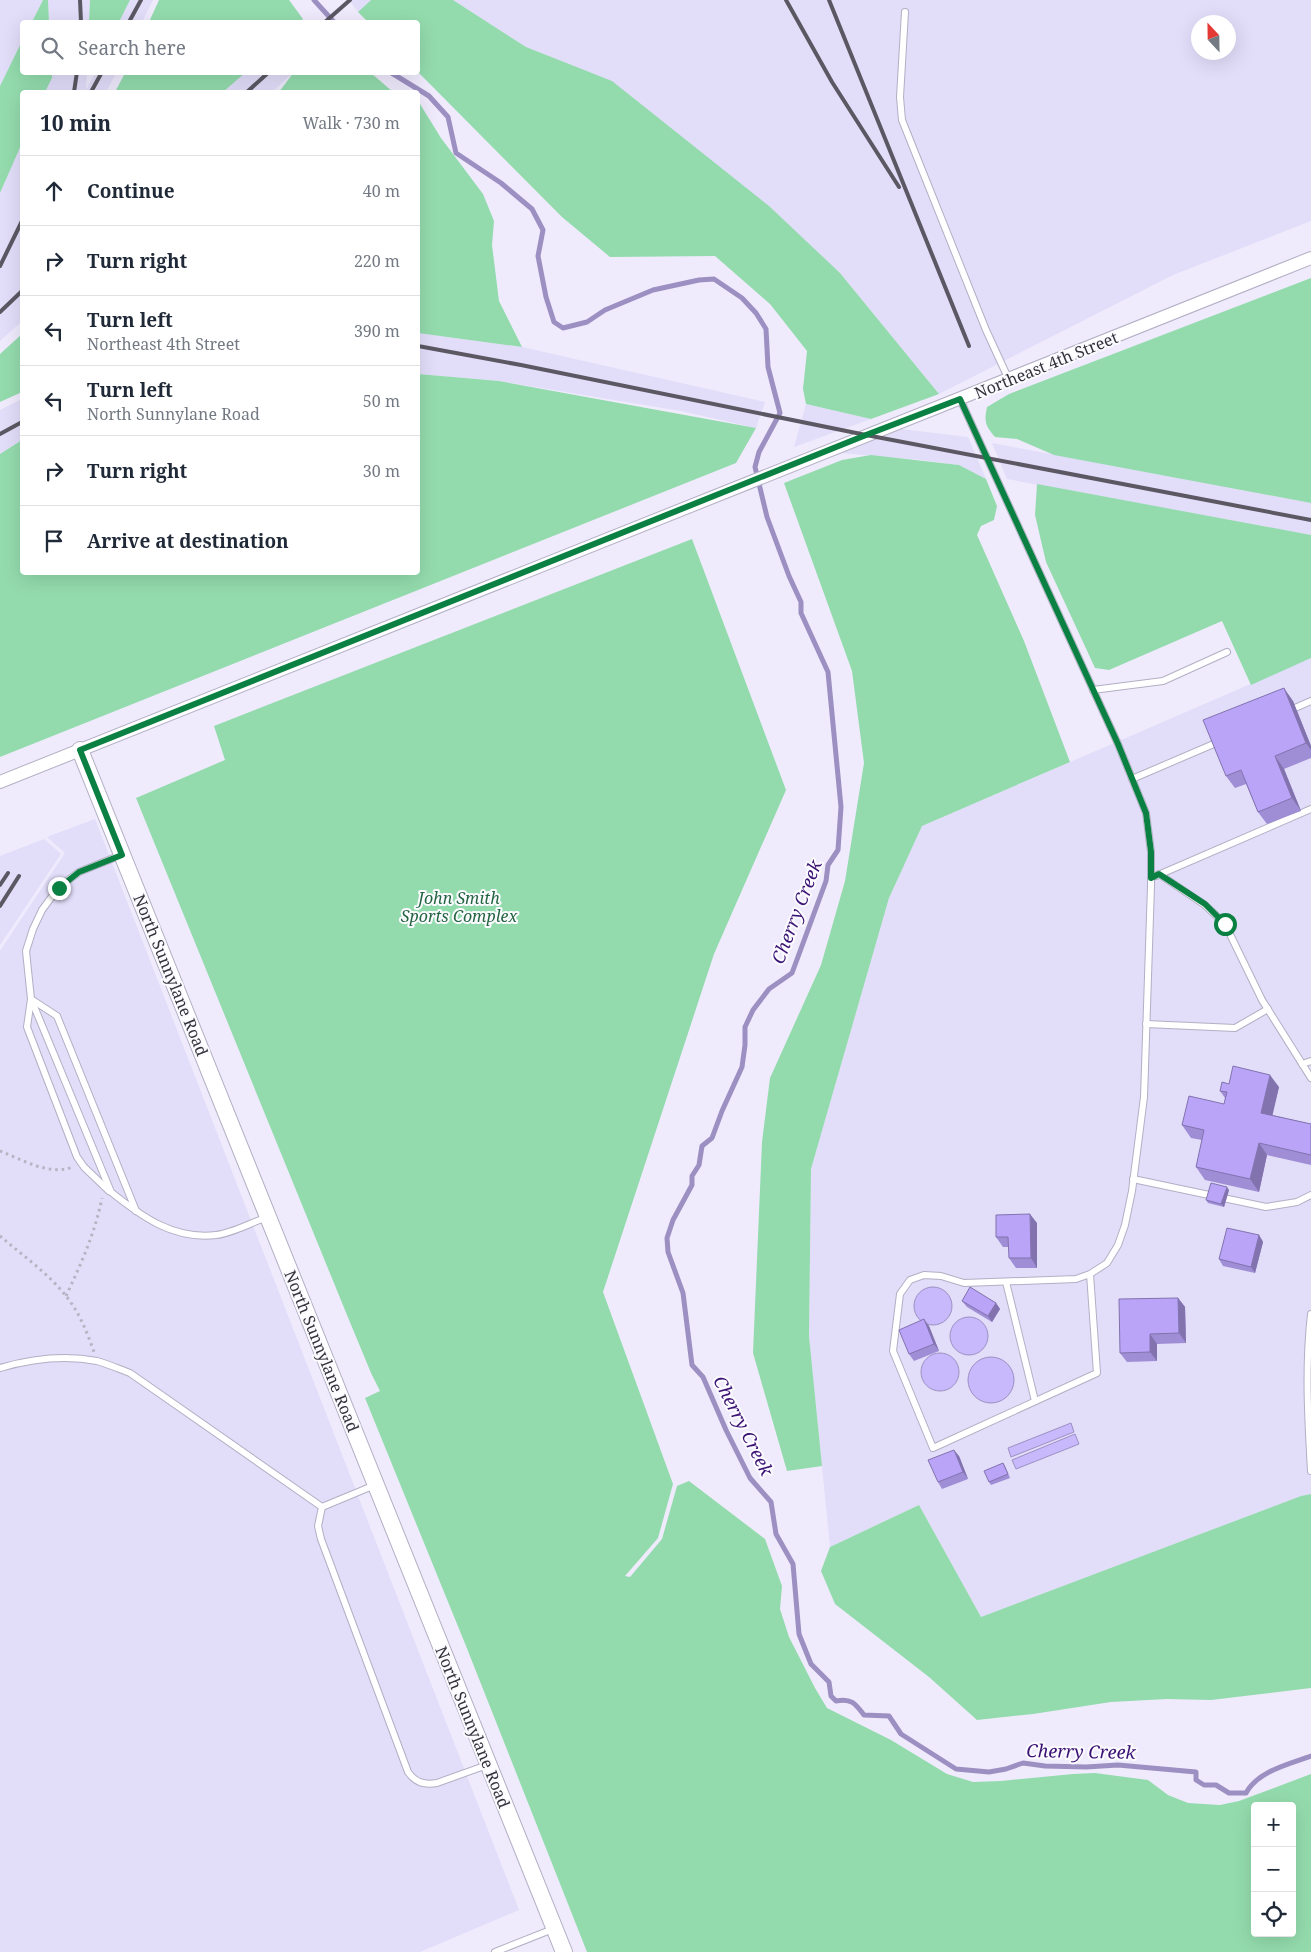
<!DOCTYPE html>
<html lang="en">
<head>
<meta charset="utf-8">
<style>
  :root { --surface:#fff; --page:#f6f6f7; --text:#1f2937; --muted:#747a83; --line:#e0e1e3 }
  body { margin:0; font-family:"Noto Serif",serif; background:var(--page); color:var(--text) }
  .controls { position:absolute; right:15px; bottom:15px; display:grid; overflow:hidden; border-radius:5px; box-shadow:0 5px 20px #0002 }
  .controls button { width:45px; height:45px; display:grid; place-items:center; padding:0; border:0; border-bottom:1px solid var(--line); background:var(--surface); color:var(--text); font:25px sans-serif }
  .compass { position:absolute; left:1191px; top:15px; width:45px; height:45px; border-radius:50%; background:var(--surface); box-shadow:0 5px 20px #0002; rotate:338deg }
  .stop { position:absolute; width:15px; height:15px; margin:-11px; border:4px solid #0b8043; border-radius:50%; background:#fff }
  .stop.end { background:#0b8043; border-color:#fff; box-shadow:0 1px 5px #0008 }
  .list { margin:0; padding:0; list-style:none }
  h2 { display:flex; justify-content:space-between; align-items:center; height:65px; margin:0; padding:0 20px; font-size:21px }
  h2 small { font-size:16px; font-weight:400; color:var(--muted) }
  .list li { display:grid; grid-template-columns:32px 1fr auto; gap:15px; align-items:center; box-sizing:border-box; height:70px; padding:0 20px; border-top:1px solid var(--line) }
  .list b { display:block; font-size:19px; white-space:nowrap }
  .list p { margin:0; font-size:16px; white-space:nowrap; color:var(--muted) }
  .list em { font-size:16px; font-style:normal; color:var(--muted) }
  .icon { flex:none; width:28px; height:28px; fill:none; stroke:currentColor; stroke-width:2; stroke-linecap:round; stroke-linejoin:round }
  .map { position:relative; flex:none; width:1311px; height:1952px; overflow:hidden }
  .search { position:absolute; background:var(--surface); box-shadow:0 5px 20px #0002; left:20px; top:20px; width:400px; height:55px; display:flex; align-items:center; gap:12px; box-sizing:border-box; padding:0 18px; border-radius:5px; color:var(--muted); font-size:19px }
  .panel { position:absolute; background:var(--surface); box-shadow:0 5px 20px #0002; left:20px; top:90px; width:400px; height:485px; border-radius:5px }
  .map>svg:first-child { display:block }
  .built { fill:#e2ddf9; fill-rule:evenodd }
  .green { fill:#93dbad; fill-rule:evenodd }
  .water { fill:#c8b8fc; stroke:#9c90c2 }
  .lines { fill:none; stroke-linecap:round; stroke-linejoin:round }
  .stream { stroke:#9c90c2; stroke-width:5 }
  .service-casing { stroke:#b3afc4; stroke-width:8 }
  .minor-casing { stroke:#b3afc4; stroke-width:14 }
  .tertiary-casing { stroke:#b3afc4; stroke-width:18 }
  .path { stroke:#b6b3c2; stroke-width:3; stroke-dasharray:2.5 4; stroke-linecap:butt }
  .service { stroke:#fff; stroke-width:6 }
  .minor { stroke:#fff; stroke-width:12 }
  .tertiary { stroke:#fff; stroke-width:16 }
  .rail { stroke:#5b5863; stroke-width:4 }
  .wall { fill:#9f8dd5 }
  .shaded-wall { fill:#8273ae }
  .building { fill:#b9a4f8; stroke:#8273ae }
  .route { stroke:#0b8043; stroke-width:6 }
  .labels { text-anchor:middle; stroke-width:4; stroke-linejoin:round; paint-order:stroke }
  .street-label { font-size:16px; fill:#34323b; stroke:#fbfbff }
  .park-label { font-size:16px; font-style:italic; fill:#236540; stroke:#fbfbff }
  .water-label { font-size:18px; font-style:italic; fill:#3a1273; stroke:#fbfbff }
</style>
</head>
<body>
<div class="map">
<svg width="1311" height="1952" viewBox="0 0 1311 1952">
  <rect width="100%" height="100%" fill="#efebfd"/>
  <g class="built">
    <polygon points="0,0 43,0 32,22 22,22 22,41 0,86"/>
    <polygon points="48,0 90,0 89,22 49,22"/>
    <polygon points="130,0 153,0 142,22 119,22"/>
    <polygon points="349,0 371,0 358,12"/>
    <path d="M453 0H1311V221L1173 275 939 394 840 273 612 82 526 47ZM1198 22H1228V52H1198Z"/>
    <polygon points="52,73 87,73 86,90 95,73 116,73 106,92 45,92 52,78"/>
    <polygon points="245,73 293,73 272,92 223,92"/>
    <polygon points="22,143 22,321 0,341 0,193"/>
    <polygon points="418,333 522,347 765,402 756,428 681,411 499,381 418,374"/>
    <polygon points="22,399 22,440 0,454 0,410"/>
    <polygon points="806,404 871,419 794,447"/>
    <polygon points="901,429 968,437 986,479 959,465 921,460 841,453"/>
    <polygon points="992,443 1311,503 1311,535 1007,479"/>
    <polygon points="1311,658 1311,1494 1301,1496 981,1617 919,1505 830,1547 809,1336 811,1169 889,898 922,826"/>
    <polygon points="95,819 519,1910 420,1952 0,1952 0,951 65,853 47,837"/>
    <polygon points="44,839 61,854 0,945 0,856"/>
  </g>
  <g class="green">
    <polygon points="43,0 48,0 49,22 32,22"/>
    <polygon points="90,0 130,0 119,22 89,22"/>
    <polygon points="159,0 289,0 303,19 299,22 149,22"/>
    <polygon points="371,0 453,0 526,47 612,81 769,206 840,273 939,394 871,419 806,404 803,389 807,351 770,304 715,256 610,257 562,217 418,72 418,22 368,22 358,12"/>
    <polygon points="22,41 22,72 52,73 52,78 45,92 22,92 22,143 0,193 0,86"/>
    <polygon points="294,72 371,73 393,92 279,92"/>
    <polygon points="125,73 125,72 245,73 223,92 115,92"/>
    <polygon points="418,104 420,104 441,138 483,194 494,221 492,245 499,301 522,347 418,333"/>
    <path d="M1311 278V503L1054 455 1017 439 995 437C985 425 984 422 987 407L1009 394Z"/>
    <polygon points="22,334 22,392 0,402 0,354"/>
    <polygon points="418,374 499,381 756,428 736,463 0,757 0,454 22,440 22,572 418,572"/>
    <polygon points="871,455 959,465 986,479 997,506 994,520 981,526 977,535 1024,641 1070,762 922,826 889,898 811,1169 809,1336 822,1466 787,1471 753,1353 762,1142 770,1078 821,965 845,881 864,763 852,671 784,483 842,460"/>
    <polygon points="1037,484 1311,535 1311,658 1251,685 1222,621 1109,670 1095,668 1046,562 1035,515"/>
    <path d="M692 539 786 790 714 954 603 1292 673 1484 658 1538 625 1576 630 1577 662 1539 677 1486 689 1481 765 1539 782 1586 780 1609 789 1637 815 1688 827 1708 891 1740 947 1774 973 1782 1001 1781 1073 1774 1095 1773 1148 1780 1168 1795 1188 1803 1220 1805 1239 1801 1311 1774V1952H587L466 1646 365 1398 380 1391 371 1373 347 1315 136 798 225 760 214 726ZM1255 1806H1292V1933H1255Z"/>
    <polygon points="1311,1494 1311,1688 1211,1700 1167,1699 1111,1702 1033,1714 977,1720 929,1677 835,1604 821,1571 830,1547 919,1505 981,1617 1301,1496"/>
  </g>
  <g class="water">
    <circle cx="933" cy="1306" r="19"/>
    <circle cx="969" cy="1336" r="19"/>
    <circle cx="940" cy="1372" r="19"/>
    <circle cx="991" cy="1380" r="23"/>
    <polygon points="1071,1423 1074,1432 1011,1457 1008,1448"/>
    <polygon points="1075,1434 1079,1444 1016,1469 1012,1460"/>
  </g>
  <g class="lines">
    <g class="stream">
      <polyline points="314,0 334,22"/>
      <path d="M390 72 429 96 448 117 456 153 501 183 532 209 543 230 538 256 546 297 554 322 563 328 587 322 605 310 653 290 699 280 714 279 742 298 756 313 766 329 768 367 780 413 759 452 755 467 767 517 789 576 801 602V613L828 672 841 807 838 850 828 865 826 881 792 973 769 989 753 1010 745 1027V1045L742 1067 722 1111 712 1138 702 1146 699 1165 692 1176V1185L673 1220 667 1238 668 1252 683 1293 692 1365 703 1377 726 1430 750 1478 771 1502 776 1534 793 1564 799 1634 811 1664 829 1682 831 1696 836 1701C851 1698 855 1703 864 1715L889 1716 901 1734 956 1769 989 1772 1006 1769 1023 1763 1045 1766 1086 1767 1118 1765 1196 1772V1780L1204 1785H1216L1229 1793H1246C1258 1771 1289 1764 1311 1756"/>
    </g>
    <defs>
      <g id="service">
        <polyline points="905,12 900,97 902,120 986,330 1009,380"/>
        <polyline points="960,399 1118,744 1146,813 1151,852 1151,886 1144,1097 1132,1191 1125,1225 1118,1245 1107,1263 1090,1274 1076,1279 964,1283 941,1276 924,1275 910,1280 900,1294 893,1351 933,1448 1097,1373 1090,1274"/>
        <polyline points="1093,690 1163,681 1227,652"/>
        <polyline points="1295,708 1311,701"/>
        <polyline points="1132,779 1216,743"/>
        <path d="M121 855 79 872 59 887 42 910 33 929 26 951 31 999 111 1192C142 1217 174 1240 216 1235 233 1233 252 1222 268 1217"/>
        <polyline points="1159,874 1205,905 1225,924 1262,1000 1311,1078"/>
        <polyline points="1156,876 1311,809"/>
        <polyline points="1146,1024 1235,1028 1268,1009"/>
        <polyline points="1302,1064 1311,1061"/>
        <polyline points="1133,1179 1266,1207 1297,1202 1311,1195"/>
        <polyline points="109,1191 84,1167 77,1157 27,1027 31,999 57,1016 136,1211"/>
        <polyline points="1006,1282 1035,1401"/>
        <path d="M0 1368C31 1359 65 1355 97 1361 108 1364 119 1369 130 1373L322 1507 375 1485"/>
        <path d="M1311 1471C1308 1418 1305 1367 1311 1314"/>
        <path d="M322 1507 318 1526 321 1539 408 1772C416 1783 424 1785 437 1783L487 1765"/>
        <polyline points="495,1952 553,1929"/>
      </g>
      <polyline id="minor" points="0,782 1311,258"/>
      <polyline id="tertiary" points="80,750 564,1952"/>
    </defs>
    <use href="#service" class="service-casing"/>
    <use href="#minor" class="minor-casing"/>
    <use href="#tertiary" class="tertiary-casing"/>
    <g class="path">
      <path d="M0 1151C23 1160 49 1176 73 1167"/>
      <path d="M0 1236C22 1255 48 1273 66 1296 79 1312 87 1332 94 1352"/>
      <path d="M66 1296C81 1264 95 1233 102 1198"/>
    </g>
    <use href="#service" class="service"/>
    <use href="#minor" class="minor"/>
    <use href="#tertiary" class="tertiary"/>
    <g class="rail">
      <polyline points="80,0 81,22"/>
      <polyline points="786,0 832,82 899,187"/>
      <polyline points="829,0 969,346"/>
      <polyline points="129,22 141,0"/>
      <polyline points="325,22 350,0"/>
      <polyline points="74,92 77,72"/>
      <polyline points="91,92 102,72"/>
      <polyline points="247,92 269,72"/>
      <polyline points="0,266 22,221"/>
      <polyline points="0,312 22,291"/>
      <polyline points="418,346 521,365 866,435 1311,520"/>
      <polyline points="0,434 22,422"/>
      <polyline points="0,885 8,873"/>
      <polyline points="0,906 19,876"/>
    </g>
  </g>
  <g class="wall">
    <polygon points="1293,701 1311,746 1311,758 1284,769 1301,811 1267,824 1258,812 1246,784 1235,788 1226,776"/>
    <polygon points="1229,1084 1279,1087 1272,1115 1311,1124 1311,1165 1267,1155 1259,1192 1205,1180 1196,1167 1202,1140 1191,1138 1182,1125 1224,1104 1225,1098 1220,1091"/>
    <polygon points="1229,1190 1224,1207 1208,1203 1206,1200"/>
    <polygon points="1037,1223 1037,1268 1016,1268 1009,1258 1009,1247 1003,1247 996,1237"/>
    <polygon points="1259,1235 1263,1242 1255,1273 1223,1266 1219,1259"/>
    <polygon points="1178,1298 1185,1307 1186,1343 1157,1344 1157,1361 1127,1362 1120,1353"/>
    <polygon points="962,1301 996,1303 1000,1309 992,1322 967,1307"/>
    <polygon points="929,1326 939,1351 914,1361 909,1354"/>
    <polygon points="959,1456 968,1479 942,1489 938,1482"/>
    <polygon points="1003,1463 1005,1466 1010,1478 991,1485 989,1482"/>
  </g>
  <g class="shaded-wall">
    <polygon points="1284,688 1293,701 1311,746 1311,750 1306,743"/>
    <polygon points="1275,756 1284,769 1301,811 1292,798"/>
    <polygon points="1270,1075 1279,1087 1270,1126 1261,1113"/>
    <polygon points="1259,1143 1267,1155 1259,1192 1250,1179"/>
    <polygon points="1227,1187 1229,1190 1224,1207 1221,1204"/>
    <polygon points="1030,1214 1037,1223 1037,1268 1031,1258"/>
    <polygon points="1259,1235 1263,1242 1255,1273 1251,1267"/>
    <polygon points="1178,1298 1185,1307 1186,1343 1179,1333"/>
    <polygon points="996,1303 1000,1309 992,1322 988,1316"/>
    <polygon points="924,1319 929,1326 939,1351 934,1344"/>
    <polygon points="1150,1334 1157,1344 1157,1361 1150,1352"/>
    <polygon points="954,1450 959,1456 968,1479 963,1472"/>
  </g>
  <g class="building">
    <polygon points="1284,688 1306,743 1275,756 1292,798 1258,812 1241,770 1226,776 1203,720"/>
    <polygon points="1233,1066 1270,1075 1261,1113 1311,1124 1311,1155 1259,1143 1250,1179 1196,1167 1204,1130 1182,1125 1189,1096 1224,1104 1227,1092 1220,1091 1222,1082 1229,1084"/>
    <polygon points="1211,1183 1227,1187 1221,1204 1206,1200"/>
    <polygon points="1030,1214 1031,1258 1009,1258 1008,1237 996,1237 996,1215"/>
    <polygon points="1227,1228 1259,1235 1251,1267 1219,1259"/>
    <polygon points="970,1287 996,1303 988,1316 962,1301"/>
    <polygon points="1178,1298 1179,1333 1150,1334 1150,1352 1120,1353 1119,1299"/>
    <polygon points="924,1319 934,1344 909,1354 899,1330"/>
    <polygon points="954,1450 963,1472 938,1482 928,1460"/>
    <polygon points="1003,1463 1008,1474 989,1482 984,1471"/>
  </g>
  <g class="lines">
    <polyline class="route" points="59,888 79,872 122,855 80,750 866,435 960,399 1118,744 1146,813 1151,852 1151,878 1159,874 1205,904 1225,924"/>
  </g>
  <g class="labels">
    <g class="street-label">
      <text transform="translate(1046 365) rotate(-22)" y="6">Northeast 4th Street</text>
      <text transform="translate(171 975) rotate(68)" y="6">North Sunnylane Road</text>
      <text transform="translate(322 1351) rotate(68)" y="6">North Sunnylane Road</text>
      <text transform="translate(473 1727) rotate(68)" y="6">North Sunnylane Road</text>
    </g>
    <g class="park-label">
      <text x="459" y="904">John Smith<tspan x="459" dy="18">Sports Complex</tspan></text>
    </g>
    <g class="water-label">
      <text transform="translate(797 912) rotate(-69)" y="6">Cherry Creek</text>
      <text transform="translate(743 1426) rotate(63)" y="6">Cherry Creek</text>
      <text transform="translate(1081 1752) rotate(1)" y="6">Cherry Creek</text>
    </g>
  </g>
</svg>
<div class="controls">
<button>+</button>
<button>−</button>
<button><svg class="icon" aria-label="locate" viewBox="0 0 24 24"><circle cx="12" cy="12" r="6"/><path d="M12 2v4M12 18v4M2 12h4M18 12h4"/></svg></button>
</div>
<svg class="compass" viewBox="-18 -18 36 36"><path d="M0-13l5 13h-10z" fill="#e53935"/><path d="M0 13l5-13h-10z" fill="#747a83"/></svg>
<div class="stop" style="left:1225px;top:924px"></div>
<div class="stop end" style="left:59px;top:888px"></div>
<div class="search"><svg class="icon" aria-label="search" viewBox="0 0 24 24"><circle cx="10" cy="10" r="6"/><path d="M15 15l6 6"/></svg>Search here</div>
<section class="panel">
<h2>10 min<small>Walk · 730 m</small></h2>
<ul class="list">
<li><svg class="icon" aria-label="ahead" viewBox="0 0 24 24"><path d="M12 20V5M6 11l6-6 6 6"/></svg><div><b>Continue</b></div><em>40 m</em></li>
<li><svg class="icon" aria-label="right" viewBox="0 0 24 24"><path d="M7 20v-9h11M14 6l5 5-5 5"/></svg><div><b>Turn right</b></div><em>220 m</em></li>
<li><svg class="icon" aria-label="left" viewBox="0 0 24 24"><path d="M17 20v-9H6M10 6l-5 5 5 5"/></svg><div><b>Turn left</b><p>Northeast 4th Street</p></div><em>390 m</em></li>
<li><svg class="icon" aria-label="left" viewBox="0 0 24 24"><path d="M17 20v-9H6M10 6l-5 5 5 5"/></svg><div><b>Turn left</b><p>North Sunnylane Road</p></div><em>50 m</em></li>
<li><svg class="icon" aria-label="right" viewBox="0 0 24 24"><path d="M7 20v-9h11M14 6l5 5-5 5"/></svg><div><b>Turn right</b></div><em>30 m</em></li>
<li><svg class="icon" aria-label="arrive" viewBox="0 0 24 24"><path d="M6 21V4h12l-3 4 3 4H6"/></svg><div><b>Arrive at destination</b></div></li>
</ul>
</section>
</div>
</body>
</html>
